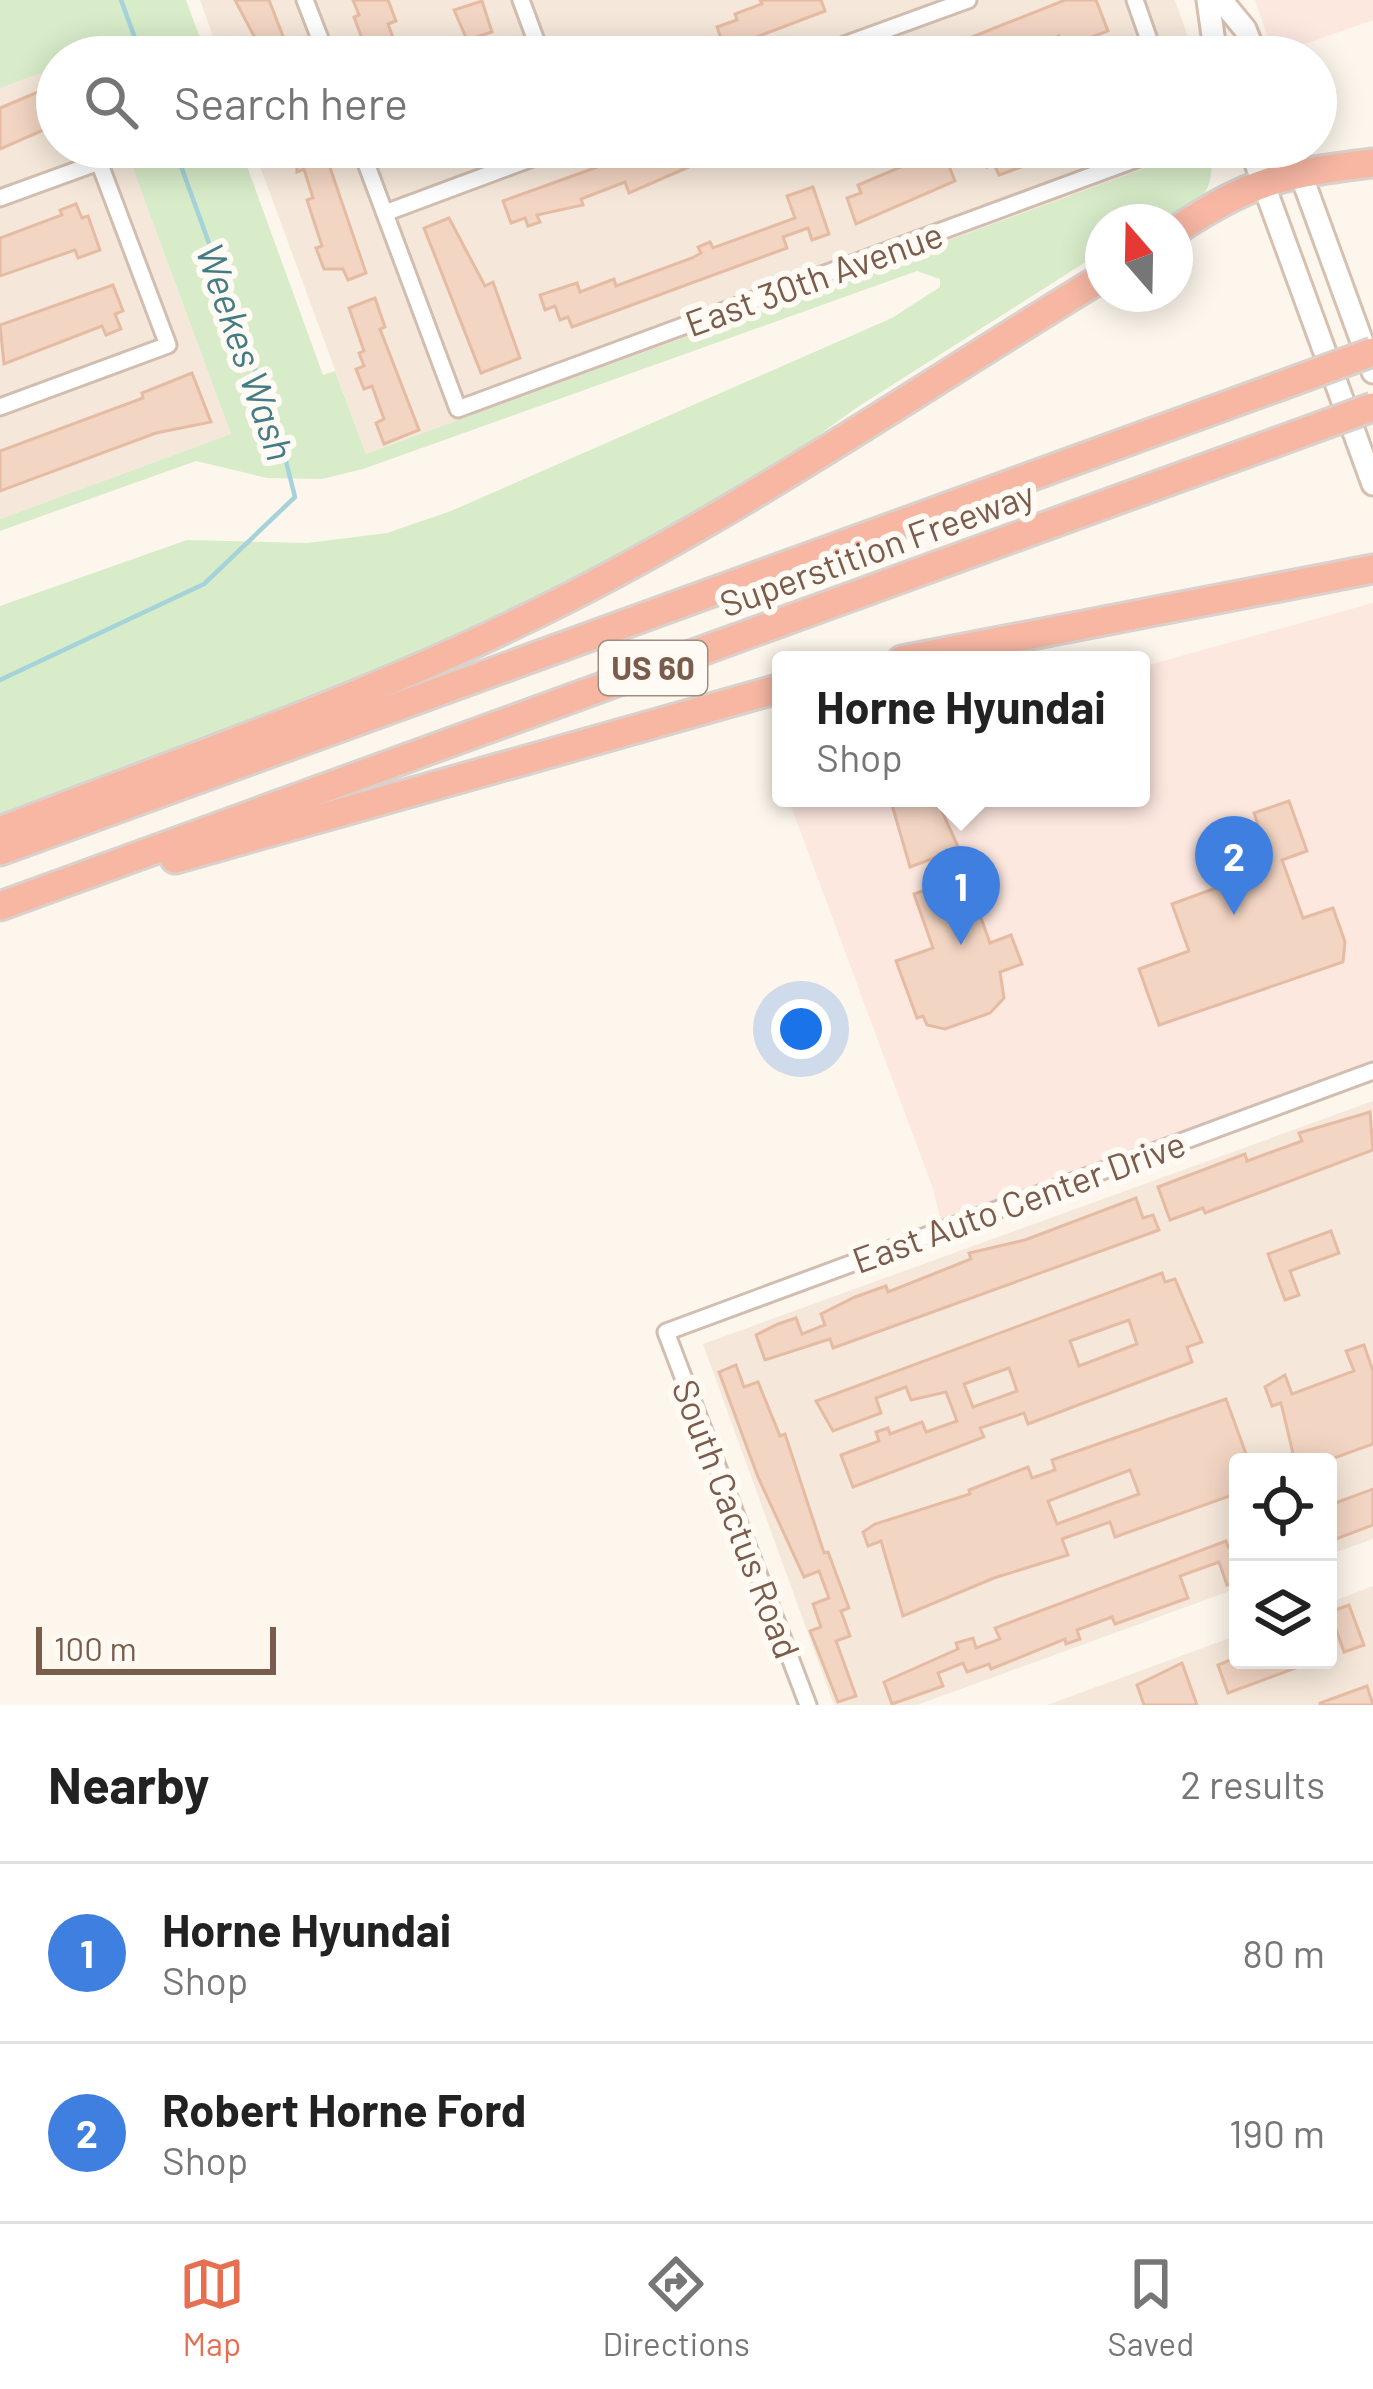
<!DOCTYPE html>
<html lang="en">
<head>
<meta charset="utf-8">
<style>
  :root { --surface:#fff; --page:#f2f2f2; --text:#222; --muted:#767676; --line:#e0e0e0; --accent:#e76f51 }
  body { margin:0; font-family:Barlow,sans-serif; background:var(--page); color:var(--text) }
  .controls { position:absolute; right:36px; bottom:36px; display:grid; overflow:hidden; border-radius:12px; box-shadow:0 6px 30px #0003 }
  .controls button { width:108px; height:108px; display:grid; place-items:center; padding:0; border:0; border-bottom:3px solid var(--line); background:var(--surface); color:var(--text); font:60px sans-serif }
  .compass { position:absolute; left:1085px; top:204px; width:108px; height:108px; border-radius:50%; background:var(--surface); box-shadow:0 6px 30px #0003; rotate:340deg }
  .scale { position:absolute; left:36px; bottom:30px; width:240px; box-sizing:border-box; padding-left:12px; border:6px solid #7a5c4d; border-top:0; font-size:33px; line-height:42px; white-space:nowrap; color:#7a5c4d; -webkit-text-stroke:9px #fffaf3; paint-order:stroke }
  .you { position:absolute; left:801px; top:1029px; width:42px; height:42px; margin:-30px; border:9px solid #fff; border-radius:50%; background:#1a73e8; box-shadow:0 0 0 18px #1a73e833 }
  .badge { display:grid; place-items:center; width:78px; height:78px; border-radius:50%; background:var(--accent); color:#fff; font-size:39px; font-weight:700 }
  .pin { position:absolute; translate:-50% -99px; filter:drop-shadow(0 3px 6px #0008) }
  .pin::after { content:''; position:absolute; top:63px; width:42px; height:36px; background:inherit; clip-path:polygon(0 0,100% 0,50% 100%) }
  .popup { position:absolute; left:772px; top:651px; width:378px; height:156px; box-sizing:border-box; display:grid; place-content:center; border-radius:12px; background:var(--surface); filter:drop-shadow(0 3px 9px #0005); font-size:39px; white-space:nowrap; color:var(--muted) }
  .popup b { font-size:45px; color:var(--text) }
  .popup::after { content:''; position:absolute; left:50%; top:100%; margin-left:-24px; border:24px solid transparent; border-top-color:var(--surface) }
  .list { margin:0; padding:0; list-style:none }
  h2 { display:flex; justify-content:space-between; align-items:center; height:156px; margin:0; padding:0 48px; font-size:51px }
  h2 small { font-size:39px; font-weight:400; color:var(--muted) }
  .list li { display:grid; grid-template-columns:78px 1fr auto; gap:36px; align-items:center; box-sizing:border-box; height:180px; padding:0 48px; border-top:3px solid var(--line) }
  .list b { display:block; font-size:45px; white-space:nowrap }
  .list p { margin:0; font-size:39px; white-space:nowrap; color:var(--muted) }
  .list em { font-size:39px; font-style:normal; color:var(--muted) }
  .icon { flex:none; width:66px; height:66px; fill:none; stroke:currentColor; stroke-width:2; stroke-linecap:round; stroke-linejoin:round }
  .map { position:relative; flex:none; width:1373px; height:1705px; overflow:hidden }
  .search { position:absolute; background:var(--surface); box-shadow:0 6px 30px #0003; left:36px; right:36px; top:36px; height:132px; display:flex; align-items:center; gap:30px; box-sizing:border-box; padding:0 42px; border-radius:66px; color:var(--muted); font-size:45px }
  .sheet { height:516px; background:var(--surface) }
  nav { display:flex; justify-content:space-around; align-items:center; box-sizing:border-box; height:168px; border-top:3px solid var(--line); background:var(--surface); font-size:33px; color:var(--muted) }
  nav a { display:grid; justify-items:center; gap:6px }
  nav .on { color:var(--accent) }
  .map>svg:first-child { display:block }
  .residential { fill:#f5e8da }
  .commercial { fill:#fde8e0 }
  .green { fill:#d8ecc9 }
  .lines { fill:none; stroke-linecap:round; stroke-linejoin:round }
  .stream { stroke:#a5d3da; stroke-width:4.5 }
  .building { fill:#f3d5c3; stroke:#e6bba3; stroke-width:3; fill-rule:evenodd }
  .street-casing { stroke:#d1beb0; stroke-width:21 }
  .secondary-casing { stroke:#d6c0b0; stroke-width:27 }
  .highway-casing { stroke:#dad1cd; stroke-width:33 }
  .street { stroke:#fff; stroke-width:15 }
  .secondary { stroke:#fff; stroke-width:21 }
  .highway { stroke:#f7b7a3; stroke-width:27 }
  .highway-bridge-casing { stroke:#dad1cd; stroke-width:33; stroke-linecap:butt }
  .highway-bridge { stroke:#f7b7a3; stroke-width:27 }
  .labels { text-anchor:middle; stroke-width:12; stroke-linejoin:round; paint-order:stroke }
  .shield { fill:#fffaf3; stroke:#a28b7f; stroke-width:3 }
  .shield-label { font-size:33px; font-weight:bold; fill:#7a5c4d }
  .street-label { font-size:36px; fill:#7a5c4d; stroke:#fffaf3 }
  .water-label { font-size:39px; font-style:italic; fill:#437c86; stroke:#fffaf3 }
</style>
</head>
<body>
<div class="map">
<svg width="1373" height="1705" viewBox="0 0 1373 1705">
  <rect width="100%" height="100%" fill="#fdf6ec"/>
  <g class="residential">
    <polygon points="0,0 71,0 92,57 57,57 57,147 125,147 231,434 0,519"/>
    <polygon points="200,0 1175,0 1195,57 220,57"/>
    <polygon points="253,147 1219,147 366,454"/>
    <polygon points="1373,1101 1373,1539 1328,1555 1328,1462 1238,1462 1238,1588 917,1705 834,1705 703,1344"/>
    <polygon points="1373,1586 1373,1705 1047,1705 1238,1635 1238,1660 1328,1660 1328,1603"/>
  </g>
  <g class="commercial">
    <polygon points="1255,0 1373,0 1373,20 1274,55"/>
    <polygon points="1373,603 1373,1071 943,1230 933,1189 788,798 1141,798 1141,667"/>
  </g>
  <g class="green">
    <polygon points="0,0 186,0 207,57 57,57 57,67 0,88"/>
    <path d="M125 147H240L323 375 335 371 366 454 1171 159 1183 147H1209C1226 221 1152 222 1103 222V251L856 408 778 465 538 601 405 662 0 820V606L187 540 307 543 387 533 451 511 892 318 940 287V279L917 271 363 469 322 479 267 478 196 461 0 531V519L231 434Z"/>
  </g>
  <g class="lines">
    <g class="stream">
      <polyline points="121,0 142,57"/>
      <polyline points="0,680 204,584 295,497 280,438 174,147"/>
    </g>
  </g>
  <g class="building">
    <polygon points="235,0 269,0 291,57 265,57"/>
    <polygon points="353,0 388,0 396,21 388,24 400,57 369,57 354,17 359,15"/>
    <polygon points="760,0 821,0 825,11 725,49 717,27 737,20 735,14 762,4"/>
    <polygon points="1065,0 1096,0 1108,31 1063,48 1059,36 999,57 922,57"/>
    <polygon points="482,1 492,32 467,40 454,10"/>
    <polygon points="57,84 57,124 0,149 0,108"/>
    <polygon points="296,147 323,147 366,273 348,280 343,269 324,269 316,248 322,246 307,200 313,198 304,169 297,172"/>
    <polygon points="408,147 459,147 459,149 414,165"/>
    <polygon points="653,147 730,149 629,193 625,182 581,199 583,205 537,215 540,222 528,226 525,218 511,223 503,201"/>
    <polygon points="980,147 1070,147 1071,149 999,175 994,164 987,167"/>
    <polygon points="924,157 928,166 946,159 955,181 856,224 847,198 861,193 858,185"/>
    <polygon points="813,187 829,234 812,240 808,228 783,237 787,248 572,327 568,317 560,320 555,306 545,310 540,295 577,283 580,292 614,279 616,286 692,258 701,253 698,247 710,242 713,248 795,218 787,196"/>
    <polygon points="76,204 82,218 88,216 100,250 78,258 75,250 0,276 0,238 62,215 60,210"/>
    <polygon points="449,218 485,286 493,282 520,358 481,373 424,228"/>
    <polygon points="113,285 123,311 115,314 121,329 106,335 102,326 4,364 0,325"/>
    <polygon points="375,298 385,327 380,329 419,430 384,444 376,423 384,419 372,386 364,389 356,369 364,366 359,353 364,351 349,308"/>
    <polygon points="192,373 211,422 156,433 0,491 0,451 143,398 142,393"/>
    <polygon points="899,798 936,798 959,849 910,867 892,805"/>
    <polygon points="1289,801 1307,851 1282,860 1303,918 1333,908 1345,942 1343,962 1159,1025 1139,969 1189,951 1172,904 1235,881 1233,875 1249,869 1240,845 1262,837 1254,813"/>
    <polygon points="966,876 990,943 1011,935 1022,964 1000,972 1004,998 990,1013 945,1029 927,1025 923,1016 917,1018 896,961 933,948 914,894"/>
    <polygon points="1370,1112 1373,1150 1205,1213 1203,1208 1170,1220 1158,1187 1245,1154 1247,1161 1302,1141 1299,1133"/>
    <polygon points="1136,1198 1143,1218 1153,1215 1159,1230 833,1348 830,1339 765,1360 756,1335 778,1324 796,1318 802,1334 825,1325 821,1314 855,1297 886,1286 888,1292 971,1259 969,1253 1025,1240"/>
    <polygon points="1331,1231 1339,1253 1290,1271 1299,1295 1285,1300 1268,1254"/>
    <path d="M1162 1273 1165 1282 1175 1279 1202 1342 1187 1347 1192 1362 1028 1424 1024 1413 980 1428 984 1437 853 1487 841 1455 879 1441 876 1432 888 1428 890 1434 922 1422 926 1432 957 1421 946 1392 911 1400 906 1387 876 1398 881 1413 833 1431 816 1401ZM1129 1320 1137 1344 1079 1366 1070 1341ZM1009 1368 1017 1391 973 1407 964 1384Z"/>
    <polygon points="1364,1345 1373,1371 1373,1444 1323,1462 1295,1462 1281,1403 1272,1406 1265,1387 1285,1375 1292,1394 1354,1371 1346,1351"/>
    <polygon points="736,1365 744,1387 758,1382 780,1436 785,1434 824,1553 828,1552 849,1608 841,1611 850,1636 836,1641 856,1696 838,1702 810,1631 821,1627 813,1604 829,1598 819,1571 804,1577 758,1477 719,1372"/>
    <path d="M1226 1399 1249 1462H1238V1493L1115 1537 1110 1522 1062 1539 1068 1555 994 1578 903 1616 881 1541 868 1546 863 1532 875 1524 970 1494 969 1490 1028 1467 1032 1478 1055 1470 1052 1460ZM1130 1470 1139 1494 1057 1524 1048 1501Z"/>
    <polygon points="1373,1489 1373,1525 1328,1542 1328,1522 1335,1520 1330,1505"/>
    <polygon points="1226,1541 1228,1547 1238,1543 1238,1581 1227,1585 1219,1562 1180,1576 1188,1598 1115,1624 1112,1617 1077,1630 1080,1639 1066,1644 1065,1639 991,1669 989,1664 967,1672 963,1663 938,1673 943,1686 892,1704 884,1682 958,1649 956,1643 973,1638 976,1648 1000,1639 995,1628"/>
    <polygon points="1349,1605 1364,1645 1344,1652 1330,1612"/>
    <polygon points="1230,1660 1312,1660 1312,1662 1228,1693 1218,1665"/>
    <polygon points="1182,1663 1197,1705 1144,1705 1137,1685"/>
    <polygon points="1367,1686 1373,1705 1320,1705 1320,1703"/>
  </g>
  <g class="lines">
    <defs>
      <g id="street">
        <polyline points="305,0 327,57"/>
        <polyline points="521,0 542,57"/>
        <polyline points="1135,0 1155,57"/>
        <polyline points="811,57 968,0"/>
        <polyline points="360,147 458,409 1169,147"/>
        <polyline points="0,198 99,162 168,345 0,407"/>
        <polyline points="385,213 562,147"/>
        <polyline points="808,1705 666,1332 1373,1071"/>
      </g>
      <g id="secondary">
        <polyline points="1208,0 1216,57"/>
        <polyline points="1221,0 1245,29 1256,57"/>
        <polyline points="1250,147 1373,484"/>
        <polyline points="1291,147 1373,372"/>
      </g>
      <g id="highway">
        <path d="M1175 231C1251 180 1283 174 1373 163"/>
        <polyline points="902,660 1373,569"/>
        <path d="M0 831C172 764 349 704 515 624 721 526 909 395 1103 277"/>
        <polyline points="0,851 1277,387"/>
        <polyline points="175,859 781,688"/>
        <polyline points="0,906 1293,436"/>
      </g>
    </defs>
    <use href="#street" class="street-casing"/>
    <use href="#secondary" class="secondary-casing"/>
    <use href="#highway" class="highway-casing"/>
    <use href="#street" class="street"/>
    <use href="#secondary" class="secondary"/>
    <use href="#highway" class="highway"/>
    <defs>
      <g id="highway-bridge">
        <polyline points="1277,387 1373,352"/>
        <polyline points="1293,436 1373,407"/>
      </g>
    </defs>
    <use href="#highway-bridge" class="highway-bridge-casing"/>
    <use href="#highway-bridge" class="highway-bridge"/>
  </g>
  <g class="labels">
    <rect class="shield" x="599" y="641" width="108" height="54" rx="9"/>
    <g class="shield-label">
      <text x="653" y="680">US 60</text>
    </g>
    <g class="street-label">
      <text transform="translate(814 279) rotate(-20)" y="13">East 30th Avenue</text>
      <text transform="translate(877 549) rotate(-20)" y="13">Superstition Freeway</text>
      <text transform="translate(1019 1202) rotate(-20)" y="13">East Auto Center Drive</text>
      <text transform="translate(736 1519) rotate(69)" y="13">South Cactus Road</text>
    </g>
    <g class="water-label">
      <text transform="translate(245 352) rotate(71)" y="14">Weekes Wash</text>
    </g>
  </g>
</svg>
<div class="controls">
<button><svg class="icon" aria-label="locate" viewBox="0 0 24 24"><circle cx="12" cy="12" r="6"/><path d="M12 2v4M12 18v4M2 12h4M18 12h4"/></svg></button>
<button><svg class="icon" aria-label="layers" viewBox="0 0 24 24"><path d="M12 4l9 5-9 5-9-5zM3 14l9 5 9-5"/></svg></button>
</div>
<svg class="compass" viewBox="-18 -18 36 36"><path d="M0-13l5 13h-10z" fill="#e53935"/><path d="M0 13l5-13h-10z" fill="#767676"/></svg>
<div class="scale">100 m</div>
<div class="you"></div>
<div class="pin badge" style="left:961px;top:945px;background:#3f7fe0">1</div>
<div class="popup"><b>Horne Hyundai</b>Shop</div>
<div class="pin badge" style="left:1234px;top:915px;background:#3f7fe0">2</div>
<div class="search"><svg class="icon" aria-label="search" viewBox="0 0 24 24"><circle cx="10" cy="10" r="6"/><path d="M15 15l6 6"/></svg>Search here</div>
</div>
<section class="sheet">
<h2>Nearby<small>2 results</small></h2>
<ul class="list">
<li><span class="badge" style="background:#3f7fe0">1</span><div><b>Horne Hyundai</b><p>Shop</p></div><em>80 m</em></li>
<li><span class="badge" style="background:#3f7fe0">2</span><div><b>Robert Horne Ford</b><p>Shop</p></div><em>190 m</em></li>
</ul>
</section>
<nav>
<a class="on"><svg class="icon" aria-label="map" viewBox="0 0 24 24"><path d="M3 6l6-2 6 2 6-2v14l-6 2-6-2-6 2zM9 4v14M15 6v14"/></svg>Map</a>
<a><svg class="icon" aria-label="directions" viewBox="0 0 24 24"><path d="M12 3l9 9-9 9-9-9zM9 14v-3h6M13 9l2 2-2 2"/></svg>Directions</a>
<a><svg class="icon" aria-label="saved" viewBox="0 0 24 24"><path d="M7 4h10v16l-5-4-5 4z"/></svg>Saved</a>
</nav>
</body>
</html>
